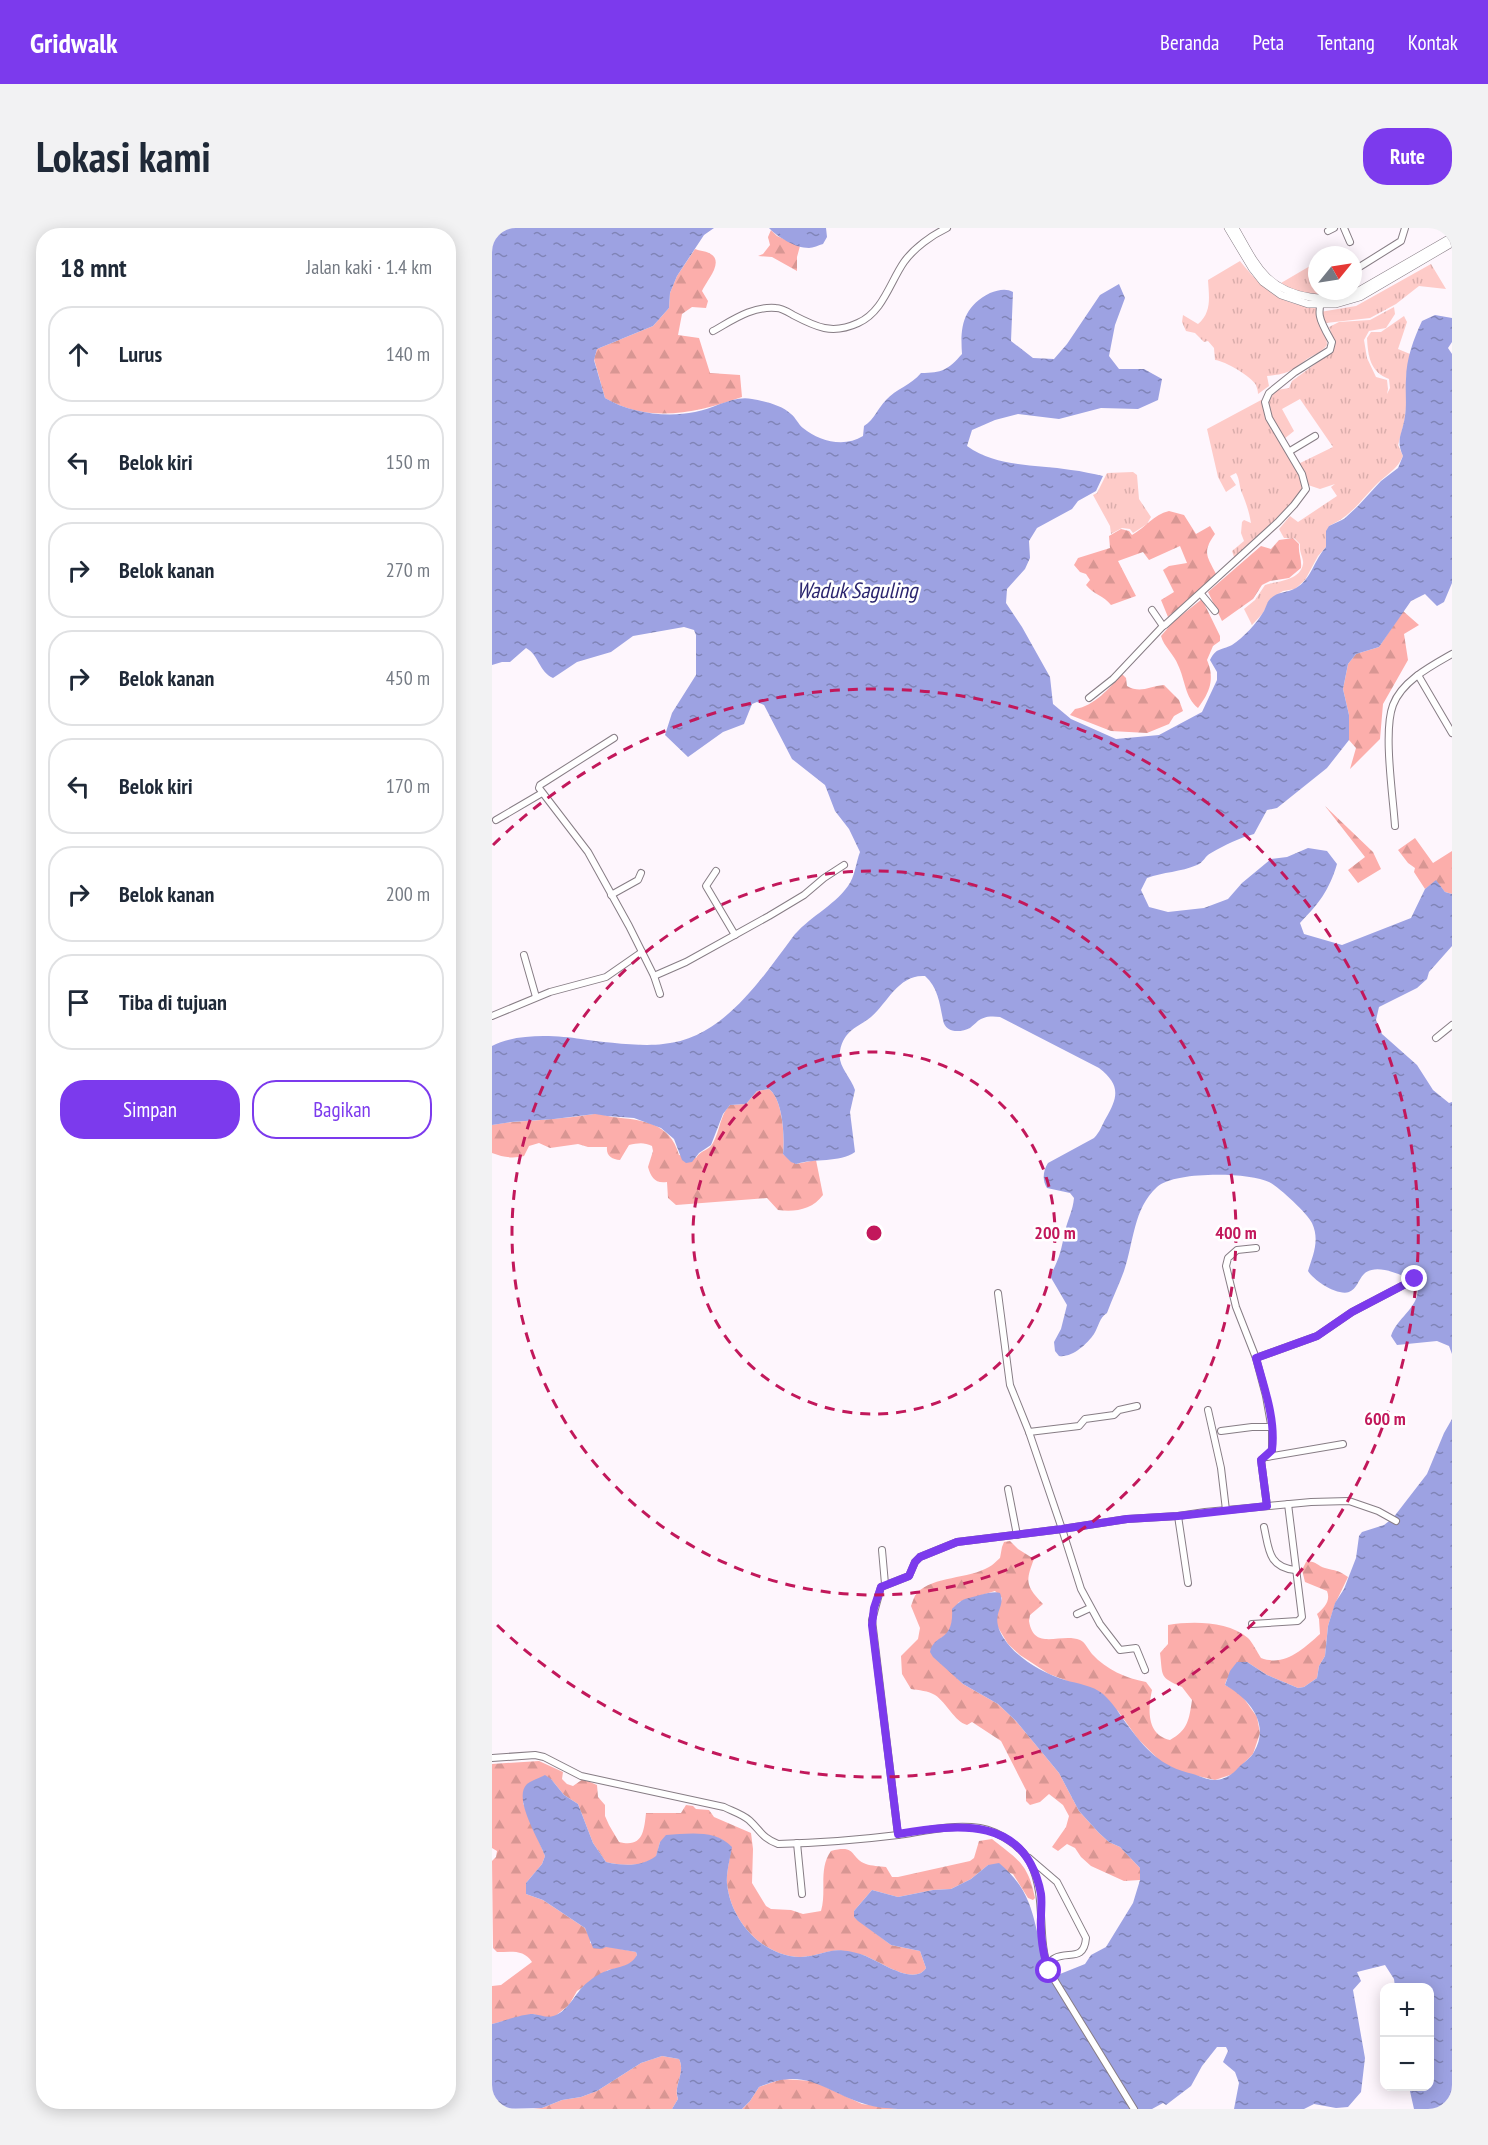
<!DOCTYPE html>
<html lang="id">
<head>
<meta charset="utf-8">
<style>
  :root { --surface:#fff; --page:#f2f2f3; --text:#1f2937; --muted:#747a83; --line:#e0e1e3; --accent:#7c3aed }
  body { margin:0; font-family:"PT Sans Narrow",sans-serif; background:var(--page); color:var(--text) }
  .controls { position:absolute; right:18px; bottom:18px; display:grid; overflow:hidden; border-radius:12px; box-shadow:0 3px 15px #0003 }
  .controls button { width:54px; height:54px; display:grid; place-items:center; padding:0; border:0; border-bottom:2px solid var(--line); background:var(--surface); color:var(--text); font:30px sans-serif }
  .compass { position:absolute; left:816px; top:18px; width:54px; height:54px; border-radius:50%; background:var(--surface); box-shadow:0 3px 15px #0003; rotate:60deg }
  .stop { position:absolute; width:18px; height:18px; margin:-14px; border:4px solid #7c3aed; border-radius:50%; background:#fff }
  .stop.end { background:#7c3aed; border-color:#fff; box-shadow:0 2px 6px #0008 }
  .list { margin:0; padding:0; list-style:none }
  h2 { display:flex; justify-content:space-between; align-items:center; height:78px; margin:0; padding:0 24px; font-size:26px }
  h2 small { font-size:20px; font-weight:400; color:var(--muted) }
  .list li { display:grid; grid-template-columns:39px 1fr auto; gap:18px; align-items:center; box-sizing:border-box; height:96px; margin:0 12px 12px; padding:0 12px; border:2px solid var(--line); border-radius:24px }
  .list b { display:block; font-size:22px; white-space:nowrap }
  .list em { font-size:20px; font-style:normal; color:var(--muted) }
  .actions { display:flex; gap:12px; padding:18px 24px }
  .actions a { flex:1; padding:14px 0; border:2px solid var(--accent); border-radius:24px; text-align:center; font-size:21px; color:var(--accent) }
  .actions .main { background:var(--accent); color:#fff }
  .icon { flex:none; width:33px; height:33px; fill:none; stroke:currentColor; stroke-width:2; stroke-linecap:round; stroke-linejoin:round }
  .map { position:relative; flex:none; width:960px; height:1881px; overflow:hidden; border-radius:24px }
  header { display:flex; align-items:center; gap:36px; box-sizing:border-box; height:84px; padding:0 30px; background:var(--accent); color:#fff }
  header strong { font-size:28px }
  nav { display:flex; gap:33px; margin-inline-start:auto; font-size:21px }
  .intro { display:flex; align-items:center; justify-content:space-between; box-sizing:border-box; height:144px; padding:0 36px }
  h1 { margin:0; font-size:42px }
  .button { padding:15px 27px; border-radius:24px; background:var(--accent); color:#fff; font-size:21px; font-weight:700 }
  main { display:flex; gap:36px; padding:0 36px }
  aside { flex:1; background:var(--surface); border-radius:24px; box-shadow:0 3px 15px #0003 }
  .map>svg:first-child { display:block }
  .grass { fill:url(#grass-tufts) }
  .forest { fill:url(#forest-firs) }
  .water { fill:url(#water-ripples) }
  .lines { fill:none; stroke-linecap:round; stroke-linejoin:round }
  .minor-casing { stroke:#877d85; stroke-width:8 }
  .tertiary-casing { stroke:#877d85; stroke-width:8 }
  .minor { stroke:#fff; stroke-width:6 }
  .tertiary { stroke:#fff; stroke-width:7 }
  .route { stroke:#7c3aed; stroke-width:8 }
  .ring { fill:none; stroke:#c2185b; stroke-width:3; stroke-dasharray:10 8 }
  .labels { text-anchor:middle; stroke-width:5; stroke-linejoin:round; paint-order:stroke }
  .water-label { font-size:22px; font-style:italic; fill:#2b266f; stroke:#fff }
  .centre { fill:#c2185b; stroke:#fff; stroke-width:3 }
  .ring-label { font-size:18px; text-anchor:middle; font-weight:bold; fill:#c2185b; stroke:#fff; stroke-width:5; stroke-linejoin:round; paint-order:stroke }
</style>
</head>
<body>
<header>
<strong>Gridwalk</strong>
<nav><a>Beranda</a><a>Peta</a><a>Tentang</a><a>Kontak</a></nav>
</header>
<div class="intro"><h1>Lokasi kami</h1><a class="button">Rute</a></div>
<main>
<aside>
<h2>18 mnt<small>Jalan kaki · 1.4 km</small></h2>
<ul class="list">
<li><svg class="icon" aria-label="ahead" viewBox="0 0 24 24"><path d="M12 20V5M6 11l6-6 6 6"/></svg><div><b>Lurus</b></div><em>140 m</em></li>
<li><svg class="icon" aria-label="left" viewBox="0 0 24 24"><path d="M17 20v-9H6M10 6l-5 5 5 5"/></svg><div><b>Belok kiri</b></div><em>150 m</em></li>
<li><svg class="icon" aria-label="right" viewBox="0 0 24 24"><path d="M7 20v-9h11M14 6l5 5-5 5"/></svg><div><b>Belok kanan</b></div><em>270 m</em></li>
<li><svg class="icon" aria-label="right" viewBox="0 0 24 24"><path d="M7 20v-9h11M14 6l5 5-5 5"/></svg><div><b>Belok kanan</b></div><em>450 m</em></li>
<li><svg class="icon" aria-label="left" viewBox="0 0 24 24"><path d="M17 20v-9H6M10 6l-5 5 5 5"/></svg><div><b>Belok kiri</b></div><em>170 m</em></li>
<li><svg class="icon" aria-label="right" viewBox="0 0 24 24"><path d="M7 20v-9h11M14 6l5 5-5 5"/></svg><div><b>Belok kanan</b></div><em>200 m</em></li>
<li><svg class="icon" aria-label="arrive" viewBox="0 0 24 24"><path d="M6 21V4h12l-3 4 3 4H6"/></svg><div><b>Tiba di tujuan</b></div></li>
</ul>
<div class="actions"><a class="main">Simpan</a><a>Bagikan</a></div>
</aside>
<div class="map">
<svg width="960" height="1881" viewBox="0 0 960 1881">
  <defs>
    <pattern id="grass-tufts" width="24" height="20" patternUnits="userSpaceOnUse" patternTransform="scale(1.5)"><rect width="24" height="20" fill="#fecbc8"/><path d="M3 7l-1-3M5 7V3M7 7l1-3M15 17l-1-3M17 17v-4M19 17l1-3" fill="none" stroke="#daaeac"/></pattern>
    <pattern id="forest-firs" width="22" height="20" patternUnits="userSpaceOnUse" patternTransform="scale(1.5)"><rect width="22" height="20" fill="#fcaeab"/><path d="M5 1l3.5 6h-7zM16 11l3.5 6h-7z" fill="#d89693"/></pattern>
    <pattern id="water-ripples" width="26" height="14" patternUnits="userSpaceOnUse" patternTransform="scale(1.5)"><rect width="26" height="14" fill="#9da2e2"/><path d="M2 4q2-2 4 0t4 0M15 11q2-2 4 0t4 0" fill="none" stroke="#8084b7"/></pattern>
  </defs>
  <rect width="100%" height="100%" fill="#fef6fd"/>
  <g class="grass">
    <path d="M748 33C770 60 787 77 824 79 826 92 835 103 835 117 829 125 823 126 815 131 800 143 796 146 775 148L777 158 766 166C766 163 765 160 764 157 759 148 733 133 723 132L722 120 716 113 712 114 703 105 694 103 690 94 691 87 706 96C720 84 717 69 716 52Z"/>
    <polygon points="939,36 954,61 927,58 904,76 878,90 834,95 828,84 864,78"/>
    <path d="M818 38 825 49V63H835L837 66C818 69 805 65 789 55Z"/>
    <path d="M902 79 903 86 894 100 877 103 872 112 875 130 884 149 895 152 896 161 895 166 898 160 897 151C878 144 876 128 875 110L879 104H889L912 88 915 94 906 121 918 126 914 150 915 169 913 191 906 217 911 228C905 241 898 244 888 253 870 270 861 287 837 298L834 319 826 328 813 352 803 361 791 363 778 371 771 385 760 397 752 381 763 372 773 357C785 353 808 353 811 336 812 330 807 325 808 316L802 310H792L787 301 798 288 806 294 845 268 839 259 843 256 828 261 816 257 797 282 743 332 740 323 752 313 749 305 750 294 752 292 759 295C757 283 754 275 750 265 747 258 748 252 744 245L738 248 744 257 734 264 726 249 715 201 771 171 777 196 802 238 841 219 808 171 790 181 802 203 792 211 779 190 776 172 785 162 797 160 800 153 841 123 843 115 837 99 847 94 878 92Z"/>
    <polygon points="641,244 645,247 647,271 659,289 655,296 641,305 638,301 630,300 619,306 618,298 601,267 605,265 615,245"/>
  </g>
  <g class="forest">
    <polygon points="279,2 285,8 308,18 305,29 305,43 280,29 266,28 271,26 278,17 276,9"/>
    <path d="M203 21C208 23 213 23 217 25 234 33 214 53 210 63L216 73 214 80 200 79 190 86 186 107 207 110 218 145 248 147 250 169C204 185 157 196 113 170L102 131 105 121 161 98 177 80 178 65 185 48Z"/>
    <path d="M677 283 692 287 704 306 718 298 723 306C709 325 716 329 725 348L676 389 669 372 682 364 671 342 677 338 695 335 688 318 657 332 651 324 626 333 644 368 619 377C612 368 601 366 594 357L598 352 594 346 588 344 582 337 586 330 618 320 617 308 629 301 637 303 640 307C654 299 661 287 677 283Z"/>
    <path d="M801 310 807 316C806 325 810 331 809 340L797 350 778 353 770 357 761 371 730 393 716 364 769 318 779 321 787 312Z"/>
    <path d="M710 371 728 408V413L721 418 715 432C723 451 718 464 706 480 693 470 693 451 686 437 682 426 672 419 669 408L681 394Z"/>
    <polygon points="911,383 927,397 912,406 916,432 891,476 888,511 858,541 864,520 857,512 857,487 851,461 856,436 864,426 887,419"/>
    <path d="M630 446 634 450 635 458C649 466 657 458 672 457L687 472 691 483 682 488 677 496 655 505 619 503 578 487 583 481C603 478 617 460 630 446Z"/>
    <polygon points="833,578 881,624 889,641 866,655 856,642 873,629"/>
    <polygon points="923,610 941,635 960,623 960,666 953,664 944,653 933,661 922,644 923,640 916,635 906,622"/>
    <path d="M277 861C291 871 293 910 291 926L304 936 324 932 331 967C320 982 303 984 286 982L275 970 184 977 176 970 175 954C163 956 159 949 156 939L161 923 160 918C152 914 146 915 137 917L128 932C120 931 114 928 115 919H96L86 916 58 920 47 915 37 918 32 928C20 931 11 929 0 925V897C20 893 40 893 60 891 74 890 88 888 102 886 108 885 114 888 120 889 150 892 178 894 187 927L204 930C208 923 214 923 219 918 228 906 227 888 238 877L254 876 265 863Z"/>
    <path d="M518 1313 526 1321 542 1331C533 1354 534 1358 551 1376L538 1387 537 1393C542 1424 569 1404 588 1412 593 1414 596 1421 600 1426 615 1442 633 1450 654 1454L660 1462C656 1480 654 1507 678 1512 696 1502 697 1492 700 1472L690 1459C667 1449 671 1449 668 1425L676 1416V1397C700 1393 736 1393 756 1410 761 1415 765 1424 769 1430 793 1439 811 1421 828 1406L827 1391 825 1386C832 1380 839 1373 835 1363L813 1354 810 1342 814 1334C823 1332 825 1338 833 1340 844 1343 846 1342 856 1349L843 1376 836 1398 833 1428 827 1438 825 1450 812 1459 806 1460 775 1447 755 1434C746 1440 735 1446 733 1457L748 1465 765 1489 768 1505 761 1526 741 1546 723 1552 684 1543 670 1535 646 1511 626 1483 573 1452 557 1446 528 1427 516 1416 504 1396V1391L510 1370 503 1363 467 1374C458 1385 464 1403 449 1410L462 1447 471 1456 506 1476 524 1493 567 1545 587 1583 607 1605 617 1614 628 1619 648 1640V1652L632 1653 599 1638 589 1629 583 1620 575 1616 566 1623 560 1619 574 1599 577 1588 571 1577 557 1566 548 1574 538 1577 534 1573V1562L509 1513 480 1494 475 1497C462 1493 455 1475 443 1467 437 1463 426 1462 419 1461L410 1446 409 1428 426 1411 428 1400 419 1378C421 1373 422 1368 425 1365 441 1348 477 1351 497 1339 501 1337 504 1333 508 1330L510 1319 512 1314Z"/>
    <path d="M47 1533 71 1544 70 1551 75 1556 81 1558 91 1551 105 1557 106 1569 113 1577V1588L117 1597 127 1614C151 1620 152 1603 154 1585H189L194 1577 201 1578 204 1581 217 1582 222 1589 259 1605 261 1621 260 1655 274 1678 279 1681 299 1682 311 1686 329 1683C335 1663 326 1641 339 1623 366 1616 357 1630 374 1636 379 1638 388 1638 394 1639L400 1649H406L478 1633 482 1630 487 1613 500 1611C526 1632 536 1635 543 1670L541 1672 536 1670 521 1646 496 1637 479 1651 459 1661 441 1662 406 1669 380 1662 362 1683V1689L399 1717 428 1723 434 1740C422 1759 386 1732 371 1727 363 1725 348 1721 340 1723 329 1725 319 1729 308 1729 270 1728 239 1693 235 1656 234 1645 238 1631 239 1620 221 1598 192 1609 168 1614L164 1629C150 1639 130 1638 114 1634L101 1615 86 1576 72 1567 59 1551 31 1575 53 1628 50 1636 34 1655V1666L51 1672 93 1700 98 1709V1715L144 1724 145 1727 142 1733 132 1739 116 1742 85 1763 77 1777 62 1789H50L41 1786 0 1796V1758L9 1757 40 1734C32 1721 19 1724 5 1724L1 1720 0 1633 4 1629 5 1623 0 1620V1536Z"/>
    <path d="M170 1828 187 1831C194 1845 181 1857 186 1871L180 1881H41L50 1880 70 1872 89 1869 105 1863 149 1835Z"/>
    <polygon points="290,1851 321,1853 370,1876 406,1881 250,1881 258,1873 267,1859"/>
  </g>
  <g class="water">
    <path d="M0 0H222L212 7 185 48 178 65 177 80 161 98 105 121 102 132 113 170C138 185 174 190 203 184 222 181 241 167 260 171 272 173 290 177 299 186 304 190 306 196 311 200 327 213 352 220 371 208L372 198C383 191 385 181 394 172 404 161 419 157 429 145 450 145 456 142 470 126 468 98 471 79 498 65 506 62 514 60 521 64L519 113 541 130 562 131 575 116 608 67 627 56 633 70 623 97 617 128 627 141H652L670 151 666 172 646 181 609 180 567 191 526 186 503 192 480 202 475 218C506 240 543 236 579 242 590 243 601 246 611 248L604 263 586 273 580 281 545 300 537 313 538 330 533 341 515 361 514 375 530 399 558 449 561 476 579 491 624 511 667 507 710 484 725 452V444L718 432C725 419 728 423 740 417 751 410 765 395 772 383 774 379 775 374 778 371 786 363 796 365 804 360 819 352 822 332 834 319V303L837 298 852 291 866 278 889 253 906 240 911 228C903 211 911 205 913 188 915 175 913 163 914 151 914 131 922 110 930 93L943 87 960 90V114L956 120 960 126V355L952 374 945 378 933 366 919 373 887 419 864 426 856 436 851 461 857 487V512L835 540 785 580 775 582 762 606C747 610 733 617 719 625 713 628 711 635 705 637 689 644 671 644 655 650L649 662 657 679 676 684 712 680 736 671 750 655 779 631 795 629 816 620 835 623 845 636C837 663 827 675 808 695L812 706 850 717 919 690 933 661 944 652 953 664 960 666V718L937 744 935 751 925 760 887 779 884 792 890 806 925 837 941 862 957 875 960 874V1126L957 1118 945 1113 905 1117 899 1108C905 1088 930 1079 925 1056 914 1048 884 1034 872 1046 866 1052 865 1061 857 1064 846 1068 822 1053 816 1043 821 1027 828 1012 820 995 816 986 786 958 777 954 757 944 682 943 665 959 641 981 642 1014 632 1043 627 1057 620 1071 615 1085 607 1090 607 1098 602 1106 595 1116 580 1130 567 1128L563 1123 562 1114 569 1101 575 1077 558 1048C568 1030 569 1022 573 1003 576 991 581 982 582 970L578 965 555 960C550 952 551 943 556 935L602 910C608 904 610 897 614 890 626 869 629 857 607 840L508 789C502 788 494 788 489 791 485 793 482 797 478 800 468 805 453 805 451 792 448 777 446 759 433 748 407 746 396 774 379 789 365 800 352 802 348 823 345 838 359 849 363 862L358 884 363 924C347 935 323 930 304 936L299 934 291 926C293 910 291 871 277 861L265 863 254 876 238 877 231 886 219 917 207 925 200 934 194 935 190 932 182 911 169 900 142 890 115 888 103 886 62 891 19 894 0 897V818C24 805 64 807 89 811 111 814 150 819 171 816 230 811 268 753 300 710 315 690 341 679 356 658 363 649 364 634 368 624L357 601 343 583 333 557 300 531 272 477 265 474 260 476 252 496 231 504 196 529 173 507 180 485 204 447V407L202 402 192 399 141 408 119 424 85 434 61 450C47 444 47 427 34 420L18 434H10L0 437Z"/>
    <path d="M277 0H334L335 9 331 16C327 17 321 20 317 20 303 20 286 9 277 0Z"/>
    <path d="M960 1191V1881H922L917 1859 938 1858V1760L903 1759 902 1751 893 1737 865 1744 869 1753 861 1762 873 1830 869 1864 856 1879 844 1880 822 1876 812 1881H742L747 1855 743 1844 731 1834 736 1823 734 1819H725L710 1838 699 1858 674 1877 671 1875 660 1881H406C395 1880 384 1880 373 1876 331 1863 315 1838 267 1859L258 1873 250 1881H180L186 1871C181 1857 194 1845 187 1831L170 1828 149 1835 105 1863 89 1869 70 1872 50 1880 0 1881V1796C11 1793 31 1786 41 1786 49 1787 56 1791 64 1787 78 1781 84 1763 96 1754 102 1749 110 1744 117 1742 128 1738 138 1739 145 1727L144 1724 114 1719 109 1721 101 1720 93 1700 51 1672 34 1666V1655L50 1636 53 1628C48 1613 20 1570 35 1556 40 1552 48 1550 53 1547L59 1551 72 1567 86 1576 101 1615 114 1634C131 1638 150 1639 164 1628L168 1614 174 1607C196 1606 223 1601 240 1619 238 1631 234 1645 235 1656 239 1693 270 1728 308 1729 319 1729 329 1725 339 1723 348 1721 363 1724 371 1727 386 1732 422 1759 434 1740L428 1723 399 1717 366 1693 362 1689V1683L380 1662 406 1669 441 1662 459 1661 479 1651 496 1637 507 1635C547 1668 541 1703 556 1747L568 1746 593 1736 599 1727 614 1719 641 1675 648 1652V1640L628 1619 617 1614 607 1605 587 1583 567 1545 524 1493 506 1476 471 1456 441 1429 438 1424C442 1405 462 1415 460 1381 464 1377 468 1373 473 1371 482 1369 501 1362 508 1365 515 1381 495 1386 513 1412 525 1430 552 1446 573 1452 586 1456 600 1457 611 1466 620 1474 627 1485 634 1495 653 1521 669 1539 701 1546 707 1548 716 1552 723 1552 732 1552 741 1546 746 1540 752 1534 759 1530 762 1524 779 1495 756 1470 733 1457L738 1443 745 1434H755L775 1447 806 1460 812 1459 825 1450 827 1438 833 1428 836 1398 843 1375 852 1361 864 1330 867 1308 870 1304 892 1297 901 1290 935 1246 952 1205Z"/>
  </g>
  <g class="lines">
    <defs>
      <g id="minor">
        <polyline points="852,0 858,14"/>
        <polyline points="836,3 842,0"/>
        <polyline points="861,43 909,13 913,0"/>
        <path d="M221 103C241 92 260 78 284 80 290 80 296 84 301 87 324 99 340 107 366 95 391 84 398 54 412 34 422 20 440 7 455 0"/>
        <polyline points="798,223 823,208"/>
        <polyline points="709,366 723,383"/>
        <path d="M660 382 671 398 673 397 786 294 802 277 814 261 810 246 777 190 773 174 777 165 803 144 838 122 840 114C828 93 822 85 834 63"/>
        <polyline points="926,447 960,505"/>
        <polyline points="597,470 621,451 671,398"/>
        <polyline points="122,510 48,557 47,560 96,624 137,698 162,748 168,766"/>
        <polyline points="4,592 50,565"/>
        <path d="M903 598C901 568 891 503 901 477 910 453 939 438 960 426"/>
        <polyline points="224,643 214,658 243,707"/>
        <polyline points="119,667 146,652 149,645"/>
        <polyline points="32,727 44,769"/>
        <polyline points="162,748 194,734 277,688 312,667 332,650 352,637"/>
        <polyline points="0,788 58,764 114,749 150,724"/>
        <polyline points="944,810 960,797"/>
        <polyline points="764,1020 745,1022 736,1030 734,1038 744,1079 764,1130 774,1168 780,1202 780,1224 769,1232 775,1278"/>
        <polyline points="506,1065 518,1157 537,1204 570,1301 589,1361 608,1396 628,1422 644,1420 653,1442"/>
        <polyline points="764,1130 825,1108 860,1084 923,1051"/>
        <polyline points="716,1182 729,1240 734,1282"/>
        <polyline points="729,1203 760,1199 780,1199"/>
        <polyline points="537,1204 587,1198 593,1191 622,1187 627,1182 645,1178"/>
        <polyline points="775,1229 851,1216"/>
        <polyline points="516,1261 525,1307"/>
        <polyline points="686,1288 696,1355"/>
        <path d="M772 1299C777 1321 776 1339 803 1342"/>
        <polyline points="390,1322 393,1356"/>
        <polyline points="585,1386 598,1380"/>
        <polyline points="760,1396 806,1393 810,1389 796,1276"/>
        <path d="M0 1530 43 1527 52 1529 89 1548 232 1579C240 1583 250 1586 257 1592 269 1603 270 1610 286 1616 326 1615 366 1612 406 1607 433 1603 460 1596 488 1600 506 1603 531 1619 539 1636 555 1670 544 1708 557 1743L642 1881"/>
        <polyline points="406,1607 380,1392 389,1359 417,1348 423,1334 428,1329 465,1314 570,1301 635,1291 686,1288 713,1284 819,1274 857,1273 886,1283 904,1293"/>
        <polyline points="305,1615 310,1666"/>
        <path d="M537 1630 565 1654 594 1710C592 1734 576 1723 563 1730 560 1731 558 1734 555 1736"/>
      </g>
      <g id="tertiary">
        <polyline points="736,0 760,40 771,54 789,67 816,76 844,76 868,69 960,15"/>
        <path d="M743 0C763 35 773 62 818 69 834 72 848 71 863 65L960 9"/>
      </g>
    </defs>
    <use href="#minor" class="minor-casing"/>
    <use href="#tertiary" class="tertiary-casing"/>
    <use href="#minor" class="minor"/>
    <use href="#tertiary" class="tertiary"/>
  </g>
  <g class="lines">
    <path class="route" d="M557 1743C551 1728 548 1706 549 1689 549 1681 550 1674 549 1666 534 1587 467 1596 406 1606L380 1397 382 1380 389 1359 417 1348 423 1334 428 1329 465 1314 570 1301 635 1291 686 1288 775 1278 769 1232 780 1222C784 1192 772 1159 764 1130L825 1108 860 1084 923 1051"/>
  </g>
  <g class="ring">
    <circle cx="382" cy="1005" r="181"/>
    <circle cx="382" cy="1005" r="362"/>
    <path d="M1 617A544 544 0 1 1 1 1393"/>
  </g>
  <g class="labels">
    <g class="water-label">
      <text x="365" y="370">Waduk Saguling</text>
    </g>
  </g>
  <circle cx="382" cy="1005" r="9" class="centre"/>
  <g class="ring-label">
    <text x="563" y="1011">200 m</text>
    <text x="744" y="1011">400 m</text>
    <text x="893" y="1197">600 m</text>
  </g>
</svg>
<div class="controls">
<button>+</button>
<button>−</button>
</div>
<svg class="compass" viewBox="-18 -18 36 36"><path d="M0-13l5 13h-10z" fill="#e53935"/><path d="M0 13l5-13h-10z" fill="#747a83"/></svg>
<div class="stop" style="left:557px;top:1743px"></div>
<div class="stop end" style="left:923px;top:1051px"></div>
</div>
</main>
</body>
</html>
